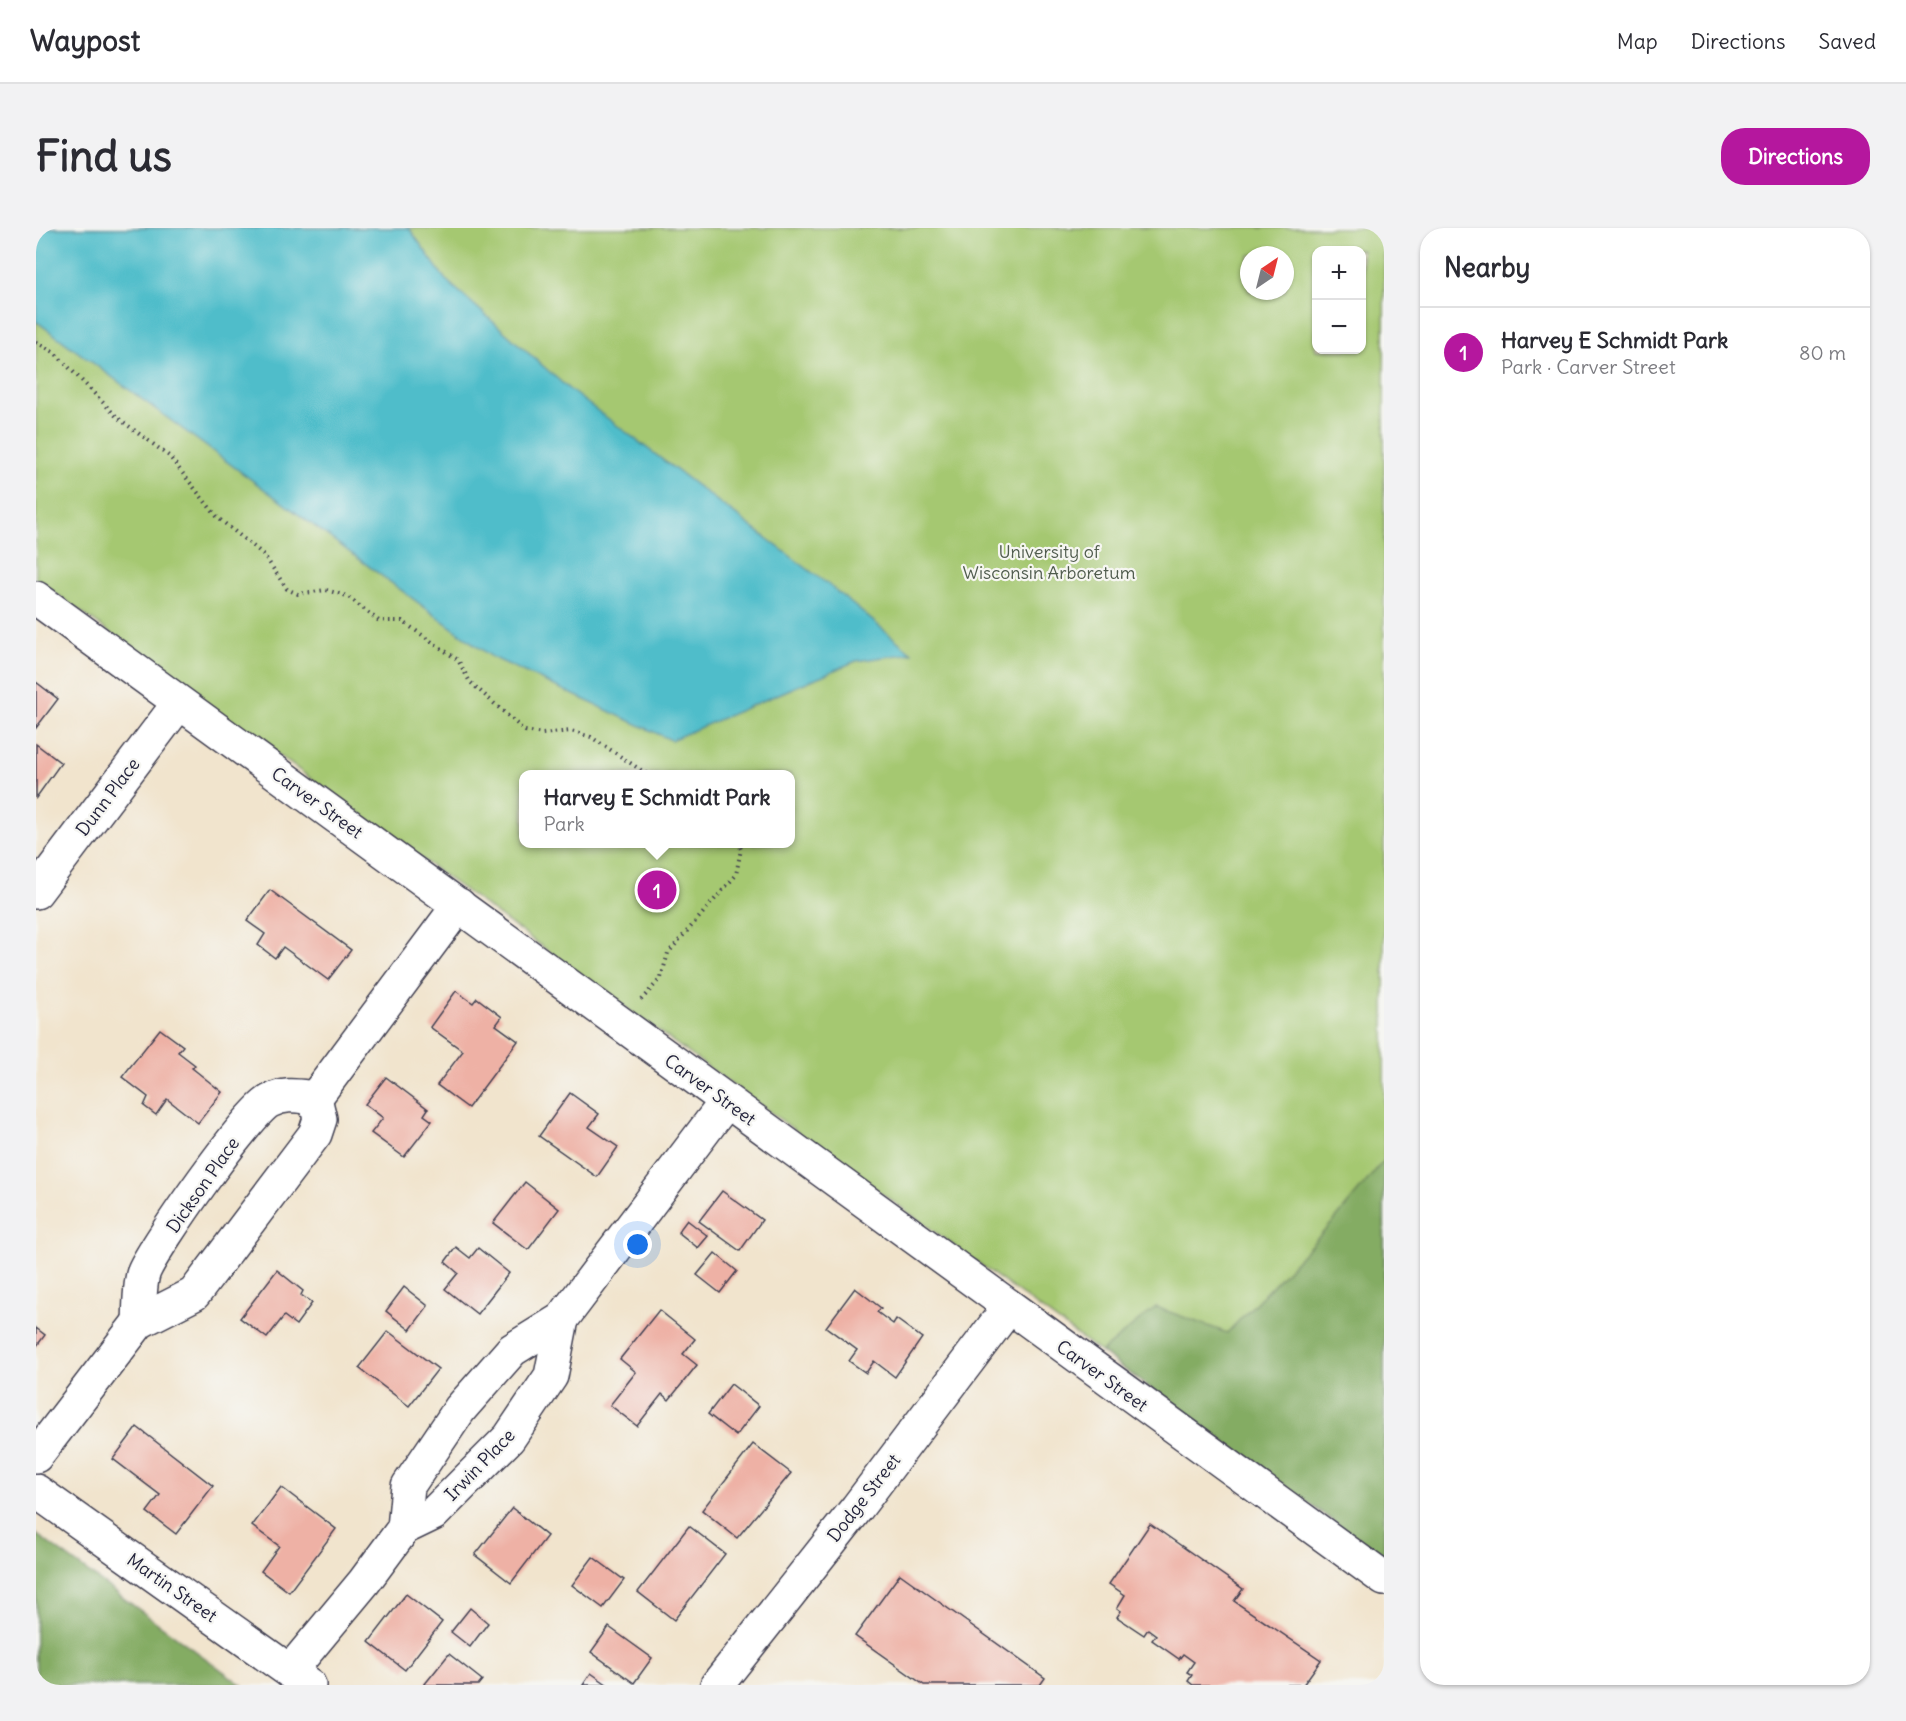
<!DOCTYPE html>
<html lang="en">
<head>
<meta charset="utf-8">
<style>
  :root { --surface:#fff; --page:#f2f2f3; --text:#2b2b33; --muted:#7c7c81; --line:#e1e1e2; --accent:#b5179e }
  body { margin:0; font-family:Delius,sans-serif; background:var(--page); color:var(--text) }
  .controls { position:absolute; right:18px; top:18px; display:grid; overflow:hidden; border-radius:12px; box-shadow:0 2px 4px #0004 }
  .controls button { width:54px; height:54px; display:grid; place-items:center; padding:0; border:0; border-bottom:2px solid var(--line); background:var(--surface); color:var(--text); font:30px sans-serif }
  .compass { position:absolute; left:1204px; top:18px; width:54px; height:54px; border-radius:50%; background:var(--surface); box-shadow:0 2px 4px #0004; rotate:35deg }
  .you { position:absolute; left:602px; top:1017px; width:21px; height:21px; margin:-15px; border:4px solid #fff; border-radius:50%; background:#1a73e8; box-shadow:0 0 0 9px #1a73e833 }
  .badge { display:grid; place-items:center; width:39px; height:39px; border-radius:50%; background:var(--accent); color:#fff; font-size:20px; font-weight:700 }
  .pin { position:absolute; translate:-50% -50%; border:3px solid #fff; box-shadow:0 2px 6px #0006 }
  .popup { position:absolute; left:483px; top:542px; width:276px; height:78px; box-sizing:border-box; display:grid; place-content:center; border-radius:12px; background:var(--surface); filter:drop-shadow(0 2px 4px #0005); font-size:20px; white-space:nowrap; color:var(--muted) }
  .popup b { font-size:22px; color:var(--text) }
  .popup::after { content:''; position:absolute; left:50%; top:100%; margin-left:-12px; border:12px solid transparent; border-top-color:var(--surface) }
  .list { margin:0; padding:0; list-style:none }
  h2 { display:flex; justify-content:space-between; align-items:center; height:78px; margin:0; padding:0 24px; font-size:26px }
  h2 small { font-size:20px; font-weight:400; color:var(--muted) }
  .list li { display:grid; grid-template-columns:39px 1fr auto; gap:18px; align-items:center; box-sizing:border-box; height:90px; padding:0 24px; border-top:2px solid var(--line) }
  .list b { display:block; font-size:22px; white-space:nowrap }
  .list p { margin:0; font-size:20px; white-space:nowrap; color:var(--muted) }
  .list em { font-size:20px; font-style:normal; color:var(--muted) }
  .map { position:relative; flex:none; width:1348px; height:1457px; overflow:hidden; border-radius:24px }
  header { display:flex; align-items:center; gap:36px; box-sizing:border-box; height:84px; padding:0 30px; background:var(--surface); border-bottom:2px solid var(--line) }
  header strong { font-size:28px }
  nav { display:flex; gap:33px; margin-inline-start:auto; font-size:21px }
  .intro { display:flex; align-items:center; justify-content:space-between; box-sizing:border-box; height:144px; padding:0 36px }
  h1 { margin:0; font-size:42px }
  .button { padding:15px 27px; border-radius:24px; background:var(--accent); color:#fff; font-size:21px; font-weight:700 }
  main { display:flex; gap:36px; padding:0 36px }
  aside { flex:1; background:var(--surface); border-radius:24px; box-shadow:0 2px 4px #0004 }
  .map>svg:first-child { display:block }
  .green { fill:#a5c871; stroke:#647556; stroke-width:1.5; fill-rule:evenodd }
  .forest { fill:#84ac63; stroke:#53674f; stroke-width:1.5 }
  .water { fill:#50bdca; stroke:#397082; stroke-width:1.5 }
  .building { fill:#eeb1a5 }
  .lines { fill:none; stroke-linecap:round; stroke-linejoin:round }
  .minor-casing { stroke:#413f51; stroke-width:36 }
  .path { stroke:#413f51; stroke-width:4; stroke-dasharray:1.5 4.5; stroke-linecap:butt }
  .minor { stroke:#fff; stroke-width:33 }
  .labels { text-anchor:middle; stroke-width:4.5; stroke-linejoin:round; paint-order:stroke }
  .park-label { font-size:18px; fill:#505c4e; stroke:#f6f6f2 }
  .street-label { font-size:18px; fill:#22223b; stroke:#f6f6f2 }
</style>
</head>
<body>
<header>
<strong>Waypost</strong>
<nav><a>Map</a><a>Directions</a><a>Saved</a></nav>
</header>
<div class="intro"><h1>Find us</h1><a class="button">Directions</a></div>
<main>
<div class="map">
<svg width="1348" height="1457" viewBox="0 0 1348 1457">
  <rect width="100%" height="100%" fill="#f6f6f2"/>
  <filter id="ink" filterUnits="userSpaceOnUse"><feTurbulence type="fractalNoise" baseFrequency=".0167" numOctaves="2"/><feDisplacementMap in="SourceGraphic" scale="12" xChannelSelector="R" yChannelSelector="G"/><feConvolveMatrix kernelMatrix="1 2 1 2 8 2 1 2 1" color-interpolation-filters="sRGB"/></filter>
  <filter id="wash" filterUnits="userSpaceOnUse"><feTurbulence type="fractalNoise" baseFrequency=".008" numOctaves="4" result="noise"/><feDisplacementMap in="SourceGraphic" scale="24" xChannelSelector="R" yChannelSelector="G"/><feGaussianBlur stdDeviation="1.35" result="paint"/><feColorMatrix in="noise" values="0 0 0 0 0 0 0 0 0 0 0 0 0 0 0 0 0 1.4 0 .05"/><feComposite in="paint" operator="in"/></filter>
  <g filter="url(#wash)">
    <rect width="100%" height="100%" fill="#f1e4cd"/>
    <path class="green" d="M0 0H1348V1330L0 351ZM1280 22H1326V122H1280ZM1213 27H1249V63H1213ZM488 546H754V616H488Z"/>
    <g class="forest">
      <polygon points="1348,932 1348,1330 1065,1124 1120,1079 1191,1105 1299,992"/>
      <polygon points="0,1306 206,1457 0,1457"/>
    </g>
    <polygon class="water" points="0,0 373,0 409,51 534,162 794,358 876,425 820,433 635,512 456,429 0,93"/>
    <g id="blocks">
      <g class="building">
        <polygon points="0,454 22,471 0,500"/>
        <polygon points="0,516 25,535 0,570"/>
        <polygon points="234,662 315,722 292,752 247,719 239,730 222,717 229,706 211,693"/>
        <polygon points="420,763 437,775 441,770 466,789 460,797 482,813 432,880 401,857 427,823 394,799"/>
        <polygon points="124,801 147,818 142,824 159,837 156,840 186,864 162,895 131,871 120,887 108,878 112,869 86,849"/>
        <polygon points="350,849 392,881 388,887 396,893 368,929 335,905 347,890 329,876"/>
        <polygon points="534,865 563,886 553,899 582,919 561,949 503,908"/>
        <polygon points="489,954 523,981 492,1022 457,995"/>
        <polygon points="686,963 726,992 704,1023 663,993"/>
        <polygon points="651,992 672,1008 662,1020 642,1004"/>
        <polygon points="420,1019 434,1030 442,1020 473,1045 441,1086 409,1061 422,1045 409,1034"/>
        <polygon points="679,1025 701,1043 684,1065 661,1047"/>
        <polygon points="241,1042 267,1063 265,1067 276,1075 260,1097 248,1088 231,1110 204,1090"/>
        <polygon points="368,1059 392,1078 374,1102 350,1083"/>
        <polygon points="819,1060 845,1080 841,1084 857,1096 860,1091 886,1110 859,1149 838,1133 830,1145 813,1133 821,1122 790,1099"/>
        <polygon points="623,1082 659,1111 647,1126 661,1137 633,1172 626,1166 601,1198 574,1177 600,1144 584,1131"/>
        <polygon points="0,1100 9,1107 0,1119"/>
        <polygon points="352,1103 402,1141 373,1178 323,1140"/>
        <polygon points="695,1156 723,1178 700,1208 672,1186"/>
        <polygon points="101,1199 177,1258 140,1306 111,1284 124,1267 77,1231"/>
        <polygon points="717,1216 755,1245 701,1310 666,1282"/>
        <polygon points="245,1259 300,1301 253,1364 225,1343 243,1318 216,1298"/>
        <polygon points="476,1280 511,1308 475,1355 439,1327"/>
        <polygon points="1114,1296 1207,1361 1198,1373 1285,1432 1267,1457 1157,1457 1152,1453 1156,1447 1151,1444 1158,1434 1147,1426 1143,1431 1116,1412 1120,1407 1112,1401 1108,1407 1081,1389 1085,1383 1081,1380 1089,1367 1073,1356"/>
        <polygon points="653,1298 689,1326 638,1392 602,1364"/>
        <polygon points="557,1329 588,1352 567,1380 536,1357"/>
        <polygon points="864,1346 1009,1450 1004,1457 888,1457 819,1408"/>
        <polygon points="370,1366 406,1394 369,1442 333,1414"/>
        <polygon points="434,1380 452,1395 434,1419 415,1404"/>
        <polygon points="573,1399 616,1430 598,1455 555,1424"/>
        <polygon points="413,1426 446,1452 442,1457 388,1457"/>
        <polygon points="555,1445 572,1457 547,1457"/>
      </g>
    </g>
  </g>
  <g filter="url(#ink)">
    <use href="#blocks" fill-opacity="0" stroke="#413f51" stroke-width="1.5"/>
    <g class="lines">
      <defs>
        <g id="minor">
          <polyline points="0,370 1348,1351"/>
          <polyline points="0,664 143,475"/>
          <polyline points="279,870 423,677"/>
          <path d="M103 1094C104 1079 103 1057 108 1043 120 1016 212 884 234 873 250 865 261 868 279 870"/>
          <polyline points="0,1228 103,1094 158,1066 279,906 284,891 279,870"/>
          <polyline points="0,1263 273,1457"/>
          <polyline points="368,1300 372,1258 424,1181 476,1122 526,1091 690,874"/>
          <polyline points="254,1443 328,1354 368,1300 397,1286 473,1210 515,1148 526,1091"/>
          <polyline points="681,1457 821,1280 972,1080"/>
        </g>
      </defs>
      <use href="#minor" class="minor-casing"/>
      <g class="path">
        <polyline points="0,114 18,124 82,190 133,228 182,290 228,327 251,361 262,366 290,362 311,368 343,393 366,393 422,432 434,454 489,503 506,506 535,503 555,509 611,546"/>
        <polyline points="605,772 625,750 632,725 700,647 705,621 703,616"/>
      </g>
      <use href="#minor" class="minor"/>
    </g>
  </g>
  <g class="labels">
    <g class="park-label">
      <text x="1013" y="330">University of<tspan x="1013" dy="21">Wisconsin Arboretum</tspan></text>
    </g>
    <g class="street-label">
      <text transform="translate(72 569) rotate(-53)" y="6">Dunn Place</text>
      <text transform="translate(281 575) rotate(36)" y="6">Carver Street</text>
      <text transform="translate(674 862) rotate(36)" y="6">Carver Street</text>
      <text transform="translate(167 957) rotate(-55)" y="6">Dickson Place</text>
      <text transform="translate(1066 1148) rotate(36)" y="6">Carver Street</text>
      <text transform="translate(444 1237) rotate(-46)" y="6">Irwin Place</text>
      <text transform="translate(828 1270) rotate(-52)" y="6">Dodge Street</text>
      <text transform="translate(136 1360) rotate(35)" y="6">Martin Street</text>
    </g>
  </g>
</svg>
<div class="controls">
<button>+</button>
<button>−</button>
</div>
<svg class="compass" viewBox="-18 -18 36 36"><path d="M0-13l5 13h-10z" fill="#e53935"/><path d="M0 13l5-13h-10z" fill="#7c7c81"/></svg>
<div class="you"></div>
<div class="pin badge" style="left:621px;top:662px">1</div>
<div class="popup"><b>Harvey E Schmidt Park</b>Park</div>
</div>
<aside>
<h2>Nearby<small></small></h2>
<ul class="list">
<li><span class="badge">1</span><div><b>Harvey E Schmidt Park</b><p>Park · Carver Street</p></div><em>80 m</em></li>
</ul>
</aside>
</main>
</body>
</html>
